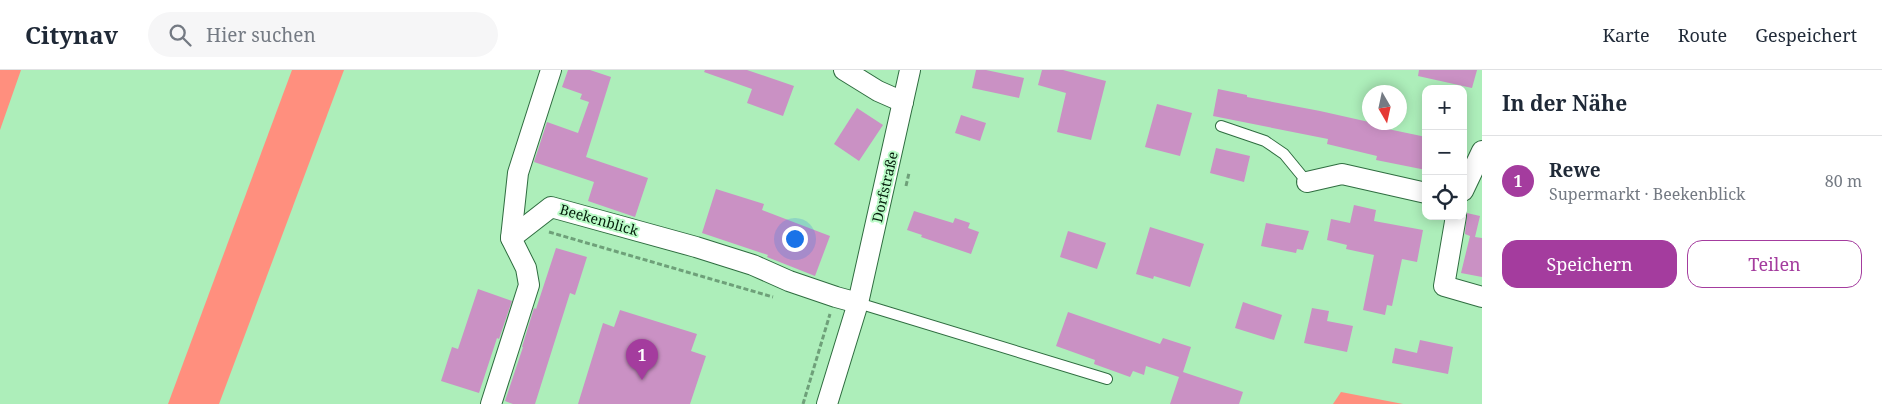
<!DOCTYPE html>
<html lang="de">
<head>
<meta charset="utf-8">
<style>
  :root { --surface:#fff; --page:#f6f6f7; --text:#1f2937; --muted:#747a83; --line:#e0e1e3; --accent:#a43c9e }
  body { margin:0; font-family:"Noto Serif",serif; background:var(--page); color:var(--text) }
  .controls { position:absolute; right:15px; top:15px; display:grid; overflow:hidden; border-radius:10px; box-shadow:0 2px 12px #0003 }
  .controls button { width:45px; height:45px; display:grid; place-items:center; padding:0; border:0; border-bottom:1px solid var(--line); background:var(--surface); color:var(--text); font:25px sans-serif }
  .compass { position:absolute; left:1362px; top:15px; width:45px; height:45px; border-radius:50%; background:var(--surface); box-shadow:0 2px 12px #0003; rotate:171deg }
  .you { position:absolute; left:794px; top:168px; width:18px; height:18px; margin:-12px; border:4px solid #fff; border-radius:50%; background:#1a73e8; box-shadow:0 0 0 8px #1a73e833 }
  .badge { display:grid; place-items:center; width:32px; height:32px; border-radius:50%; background:var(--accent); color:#fff; font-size:16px; font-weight:700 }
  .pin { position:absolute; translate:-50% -41px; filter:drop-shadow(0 1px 2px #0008) }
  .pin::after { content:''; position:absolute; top:26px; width:18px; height:15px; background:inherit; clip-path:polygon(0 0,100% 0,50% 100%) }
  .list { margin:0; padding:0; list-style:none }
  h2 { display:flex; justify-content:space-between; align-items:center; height:65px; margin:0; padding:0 20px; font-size:21px }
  h2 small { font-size:16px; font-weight:400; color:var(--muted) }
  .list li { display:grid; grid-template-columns:32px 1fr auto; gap:15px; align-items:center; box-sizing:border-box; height:90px; padding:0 20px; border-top:1px solid var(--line) }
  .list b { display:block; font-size:19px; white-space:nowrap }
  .list p { margin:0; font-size:16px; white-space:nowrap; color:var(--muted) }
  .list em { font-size:16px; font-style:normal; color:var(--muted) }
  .actions { display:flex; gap:10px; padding:15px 20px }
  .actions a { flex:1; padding:11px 0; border:1px solid var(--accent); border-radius:15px; text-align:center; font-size:18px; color:var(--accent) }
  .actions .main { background:var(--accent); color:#fff }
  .icon { flex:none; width:28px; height:28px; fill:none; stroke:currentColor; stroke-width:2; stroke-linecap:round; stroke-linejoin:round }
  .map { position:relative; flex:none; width:1482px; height:334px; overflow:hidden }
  header { display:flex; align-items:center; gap:30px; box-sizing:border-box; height:70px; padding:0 25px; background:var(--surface); border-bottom:1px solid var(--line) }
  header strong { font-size:24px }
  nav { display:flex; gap:28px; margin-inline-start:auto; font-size:18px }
  .search { width:350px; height:45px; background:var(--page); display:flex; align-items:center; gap:12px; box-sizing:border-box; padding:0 18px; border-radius:28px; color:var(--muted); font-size:19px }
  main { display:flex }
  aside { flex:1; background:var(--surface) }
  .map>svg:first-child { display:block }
  .green { fill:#ff8f7e }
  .building { fill:#ca91c4 }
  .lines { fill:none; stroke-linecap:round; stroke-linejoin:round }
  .service-casing { stroke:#2f6d40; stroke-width:12 }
  .minor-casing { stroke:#2f6d40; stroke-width:22 }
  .path { stroke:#6ea079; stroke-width:3; stroke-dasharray:5 2.5; stroke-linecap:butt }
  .service { stroke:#fff; stroke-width:10 }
  .minor { stroke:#fff; stroke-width:20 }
  .labels { text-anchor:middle; stroke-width:4; stroke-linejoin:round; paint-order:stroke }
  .street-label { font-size:14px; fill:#041d0b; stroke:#bafbc7 }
</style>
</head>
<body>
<header>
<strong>Citynav</strong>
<div class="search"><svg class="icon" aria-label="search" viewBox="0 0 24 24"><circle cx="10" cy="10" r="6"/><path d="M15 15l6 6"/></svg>Hier suchen</div>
<nav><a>Karte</a><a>Route</a><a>Gespeichert</a></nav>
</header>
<main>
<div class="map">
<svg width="1482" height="334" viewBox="0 0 1482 334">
  <rect width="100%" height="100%" fill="#adeeba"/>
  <g class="green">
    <polygon points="0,0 21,0 0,60"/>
    <polygon points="292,0 344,0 219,334 168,334"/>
    <polygon points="1341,322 1403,334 1333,334"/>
  </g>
  <g class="building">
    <polygon points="568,0 590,0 611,7 586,87 648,108 635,147 588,131 594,112 534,92 547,52 578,63 589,32 580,29 582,24 562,17"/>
    <polygon points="705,0 747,0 794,16 783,46 747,33 752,19 704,2"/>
    <polygon points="976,0 986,0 1024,8 1019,28 972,18"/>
    <polygon points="1042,0 1063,0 1106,11 1091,70 1057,62 1066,23 1038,15"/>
    <polygon points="1419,0 1477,0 1472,18 1418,6"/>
    <polygon points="1218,19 1247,25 1247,27 1320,41 1369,52 1384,52 1383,58 1426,67 1426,100 1376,90 1377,86 1327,74 1328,69 1213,46"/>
    <polygon points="1157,34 1192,43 1180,86 1145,77"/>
    <polygon points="857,38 883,55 859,91 834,74"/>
    <polygon points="961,45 986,53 980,71 955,63"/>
    <polygon points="1216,78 1250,86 1244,112 1210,103"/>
    <polygon points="716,119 764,134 762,140 830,166 815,206 767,187 768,185 702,163"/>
    <polygon points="1354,135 1376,140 1374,151 1423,160 1417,192 1402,189 1392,236 1387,235 1385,245 1363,240 1374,185 1346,179 1347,175 1327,170 1331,149 1350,153"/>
    <polygon points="914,141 953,153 955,148 970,153 968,158 979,162 971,184 921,167 922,165 907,160"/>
    <polygon points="1467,143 1480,146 1475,167 1482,168 1482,207 1461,203 1470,166 1465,164"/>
    <polygon points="1266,153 1309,161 1303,180 1297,179 1296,183 1261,176"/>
    <polygon points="1150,157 1204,174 1190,217 1154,206 1153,209 1136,204"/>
    <polygon points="1068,161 1106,173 1097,199 1060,187"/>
    <polygon points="556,178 587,187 575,225 570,223 535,334 513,334 505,331 523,277 522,277 534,238 536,239"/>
    <polygon points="478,219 512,231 499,269 497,268 479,323 441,311 452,277 458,279"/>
    <polygon points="1243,232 1282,245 1274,270 1235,258"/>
    <polygon points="1312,238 1329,241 1327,251 1353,256 1347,282 1304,273"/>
    <polygon points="620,240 697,264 691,281 706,286 690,334 578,334 603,253 614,257"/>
    <polygon points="1068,242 1160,274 1163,268 1191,277 1183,302 1243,322 1239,334 1170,334 1179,307 1146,296 1144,305 1133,301 1130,307 1094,294 1095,290 1056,276"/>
    <polygon points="1420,270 1453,277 1448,304 1392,293 1395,278 1417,283"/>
  </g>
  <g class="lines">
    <defs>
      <g id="service">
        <polyline points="1221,56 1265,71 1284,84 1307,112"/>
        <polyline points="858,233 1107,309"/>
      </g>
      <g id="minor">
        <polyline points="844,0 878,21 903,32"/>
        <polyline points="1307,112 1342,104 1426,123"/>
        <polyline points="1463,121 1482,81"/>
        <polyline points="1456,146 1444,216 1482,227"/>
        <polyline points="511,168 518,103 551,0"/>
        <polyline points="491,334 529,215 526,198 511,168 551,137 696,177 753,195 789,211 836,227 858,233"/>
        <polyline points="827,334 858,233 910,0"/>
      </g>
    </defs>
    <use href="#service" class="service-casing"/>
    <use href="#minor" class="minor-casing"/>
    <g class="path">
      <polyline points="906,116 909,103"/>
      <polyline points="549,162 773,227"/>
      <polyline points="803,334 830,244"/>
    </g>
    <use href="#service" class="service"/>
    <use href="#minor" class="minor"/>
  </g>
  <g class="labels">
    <g class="street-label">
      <text transform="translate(885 117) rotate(-77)" y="5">Dorfstraße</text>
      <text transform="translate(599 150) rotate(16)" y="5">Beekenblick</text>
    </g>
  </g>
</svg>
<div class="controls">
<button>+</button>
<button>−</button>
<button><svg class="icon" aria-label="locate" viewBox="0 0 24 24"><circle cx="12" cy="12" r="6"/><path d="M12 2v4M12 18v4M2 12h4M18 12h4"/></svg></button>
</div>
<svg class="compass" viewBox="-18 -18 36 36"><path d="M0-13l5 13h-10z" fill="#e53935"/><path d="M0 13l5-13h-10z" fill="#747a83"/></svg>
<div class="you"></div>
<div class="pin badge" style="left:642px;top:310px">1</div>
</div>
<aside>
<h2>In der Nähe<small></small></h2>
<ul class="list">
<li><span class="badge">1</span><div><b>Rewe</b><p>Supermarkt · Beekenblick</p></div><em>80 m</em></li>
</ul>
<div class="actions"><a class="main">Speichern</a><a>Teilen</a></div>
</aside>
</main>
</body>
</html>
